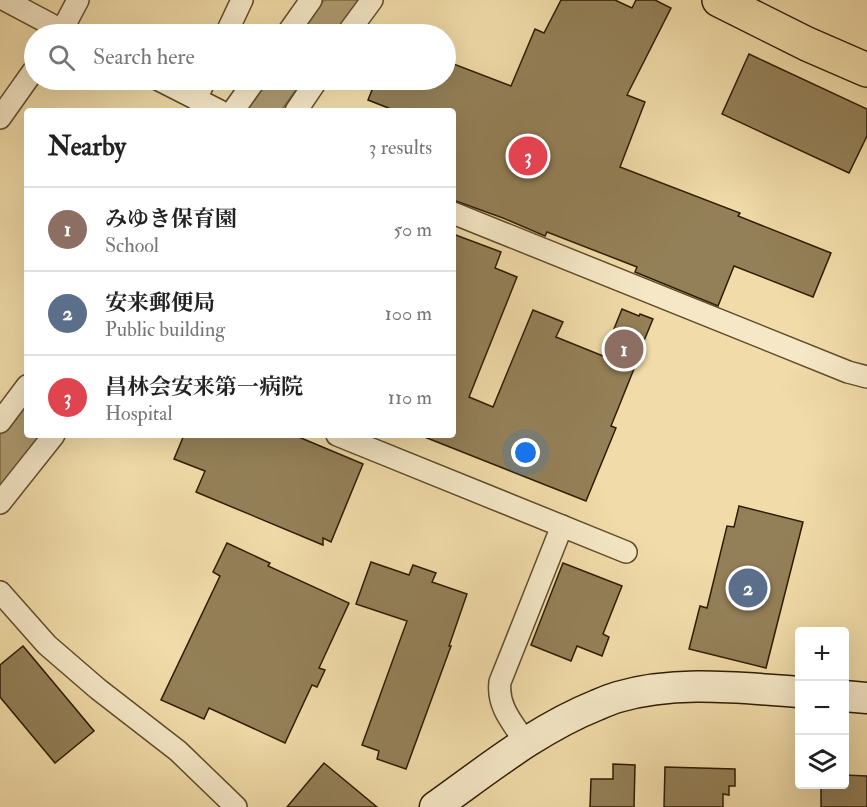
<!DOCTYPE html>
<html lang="en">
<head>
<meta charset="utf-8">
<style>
  :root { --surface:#fff; --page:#f6f6f6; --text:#222; --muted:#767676; --line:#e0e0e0; --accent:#2563eb }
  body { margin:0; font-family:"IM FELL Double Pica","Noto Serif JP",serif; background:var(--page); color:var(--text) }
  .controls { position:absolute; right:18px; bottom:18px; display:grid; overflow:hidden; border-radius:6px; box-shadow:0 6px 24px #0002 }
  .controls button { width:54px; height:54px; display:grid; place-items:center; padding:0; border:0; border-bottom:2px solid var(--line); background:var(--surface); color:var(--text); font:30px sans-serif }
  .you { position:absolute; left:526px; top:453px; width:21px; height:21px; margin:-15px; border:4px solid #fff; border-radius:50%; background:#1a73e8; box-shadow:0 0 0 9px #1a73e833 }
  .badge { display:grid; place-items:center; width:39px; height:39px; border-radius:50%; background:var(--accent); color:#fff; font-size:20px; font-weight:700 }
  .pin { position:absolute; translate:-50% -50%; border:3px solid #fff; box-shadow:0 2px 6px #0006 }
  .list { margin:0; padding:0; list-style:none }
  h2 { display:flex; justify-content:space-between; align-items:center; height:78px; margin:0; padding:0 24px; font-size:26px }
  h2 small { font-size:20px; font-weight:400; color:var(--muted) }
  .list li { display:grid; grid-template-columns:39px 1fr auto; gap:18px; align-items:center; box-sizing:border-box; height:84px; padding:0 24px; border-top:2px solid var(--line) }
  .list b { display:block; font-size:22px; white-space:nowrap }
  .list p { margin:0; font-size:20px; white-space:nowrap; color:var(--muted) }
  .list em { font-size:20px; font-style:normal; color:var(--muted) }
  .icon { flex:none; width:33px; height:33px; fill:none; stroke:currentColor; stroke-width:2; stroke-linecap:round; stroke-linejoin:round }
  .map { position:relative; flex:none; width:867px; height:807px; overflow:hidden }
  .search { position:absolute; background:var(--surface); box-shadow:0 6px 24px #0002; left:24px; top:24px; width:432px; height:66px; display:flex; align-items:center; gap:15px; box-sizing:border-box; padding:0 21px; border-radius:33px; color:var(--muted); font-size:22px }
  .panel { position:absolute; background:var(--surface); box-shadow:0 6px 24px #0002; left:24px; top:108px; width:432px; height:330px; border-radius:6px }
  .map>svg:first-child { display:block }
  .water { fill:#af9b70; stroke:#7c6944; stroke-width:1.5 }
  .building { fill:#948058; stroke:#2f1d01; stroke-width:1.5 }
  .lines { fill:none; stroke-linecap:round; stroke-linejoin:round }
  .street-casing { stroke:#604d2b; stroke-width:24 }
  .secondary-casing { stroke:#2f1d01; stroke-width:33 }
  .highway-casing { stroke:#2f1d01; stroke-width:36 }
  .street { stroke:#f6e8c7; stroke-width:21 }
  .secondary { stroke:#f6e8c7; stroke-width:30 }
  .highway { stroke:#f1dca9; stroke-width:33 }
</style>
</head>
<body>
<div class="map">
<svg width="867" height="807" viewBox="0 0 867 807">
  <rect width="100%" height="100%" fill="#f1dca9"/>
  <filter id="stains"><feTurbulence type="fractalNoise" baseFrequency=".00333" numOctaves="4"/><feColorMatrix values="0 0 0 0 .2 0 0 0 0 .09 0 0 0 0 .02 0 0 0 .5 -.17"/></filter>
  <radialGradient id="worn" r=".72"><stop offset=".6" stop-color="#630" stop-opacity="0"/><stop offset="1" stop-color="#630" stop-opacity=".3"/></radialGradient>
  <g class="water">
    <polygon points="324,0 360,0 334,34 299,34"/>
    <polygon points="266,80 303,80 281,111 241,111"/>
    <polygon points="27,399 27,435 45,435 0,490 0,435"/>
  </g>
  <g class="building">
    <polygon points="561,0 615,0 632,8 636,0 655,0 671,8 627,95 645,102 620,167 740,213 738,216 831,253 813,297 734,266 718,306 635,272 637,267 547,232 545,236 503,218 453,200 453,111 396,111 368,100 376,80 446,80 446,61 511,86 535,29 544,33"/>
    <polygon points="749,54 867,109 867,136 849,173 722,114"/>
    <polygon points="453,234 501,252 495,268 517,277 469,397 493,407 533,310 563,322 556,337 603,356 622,309 639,316 640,314 653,319 641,348 642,349 611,426 616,428 586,501 422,436 453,435"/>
    <polygon points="184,435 294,435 363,464 331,542 323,538 323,545 196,492 205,471 174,459"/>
    <polygon points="739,506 803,522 766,668 689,649 700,606 707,608 727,526 734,527"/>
    <polygon points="227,543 270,563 268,566 349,603 319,668 325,670 317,687 312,685 285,743 209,708 204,719 161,700 220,576 213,572"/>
    <polygon points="371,562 409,575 413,565 436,573 432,582 467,594 449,646 451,646 406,769 377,759 379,751 362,745 407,621 356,604"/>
    <polygon points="563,563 622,586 603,634 609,637 602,656 577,646 571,661 531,645"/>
    <polygon points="23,646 94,731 55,763 0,697 0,665"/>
    <polygon points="324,763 377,807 287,807"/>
    <polygon points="613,764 635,765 634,807 590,807 591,779 613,779"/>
    <polygon points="665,767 735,769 735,786 729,786 729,795 723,794 723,807 664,807"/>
    <polygon points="844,775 867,776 867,807 821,807 821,784 844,784"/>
  </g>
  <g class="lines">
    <defs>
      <g id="street">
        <polyline points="5,0 69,34"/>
        <polyline points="60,34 78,0"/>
        <polyline points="226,34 242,0"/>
        <polyline points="287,34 311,0"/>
        <polyline points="347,34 372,0"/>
        <polyline points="159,80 220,111"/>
        <polyline points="196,99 205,80"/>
        <polyline points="233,111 255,80"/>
        <polyline points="296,111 317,80"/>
        <polyline points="0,118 34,70"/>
        <polyline points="453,213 848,372 867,377"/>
        <polyline points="0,422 27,386"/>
        <polyline points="337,435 626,552"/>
        <polyline points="0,503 54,435"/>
        <polyline points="0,592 47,645 98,689 178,751 236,807"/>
        <path d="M526 743C513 723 497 707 500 682L562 526"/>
      </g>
      <g id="secondary">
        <polyline points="844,696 867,698"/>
        <path d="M435 807C487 770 537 729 597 705 604 702 611 699 618 697 677 680 740 688 800 692"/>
      </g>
      <polyline id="highway" points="719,0 807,44 867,70"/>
    </defs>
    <use href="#street" class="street-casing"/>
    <use href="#secondary" class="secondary-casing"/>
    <use href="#highway" class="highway-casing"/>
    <use href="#street" class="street"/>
    <use href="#secondary" class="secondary"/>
    <use href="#highway" class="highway"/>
  </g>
  <rect width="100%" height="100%" filter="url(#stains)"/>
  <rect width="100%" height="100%" fill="url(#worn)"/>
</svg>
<div class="controls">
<button>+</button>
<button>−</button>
<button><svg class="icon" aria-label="layers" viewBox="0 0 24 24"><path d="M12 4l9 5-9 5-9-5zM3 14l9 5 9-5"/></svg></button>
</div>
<div class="you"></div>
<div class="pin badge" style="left:624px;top:349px;background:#8d6e63">1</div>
<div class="pin badge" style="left:748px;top:588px;background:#5c6f8a">2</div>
<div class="pin badge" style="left:528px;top:156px;background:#e0444e">3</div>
<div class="search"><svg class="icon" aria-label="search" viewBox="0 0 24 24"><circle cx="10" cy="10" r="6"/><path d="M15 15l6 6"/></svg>Search here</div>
<section class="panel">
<h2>Nearby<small>3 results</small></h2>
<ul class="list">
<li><span class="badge" style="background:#8d6e63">1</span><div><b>みゆき保育園</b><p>School</p></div><em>50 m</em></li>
<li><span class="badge" style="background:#5c6f8a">2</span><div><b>安来郵便局</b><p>Public building</p></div><em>100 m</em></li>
<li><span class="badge" style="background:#e0444e">3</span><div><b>昌林会安来第一病院</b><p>Hospital</p></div><em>110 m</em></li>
</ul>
</section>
</div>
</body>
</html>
